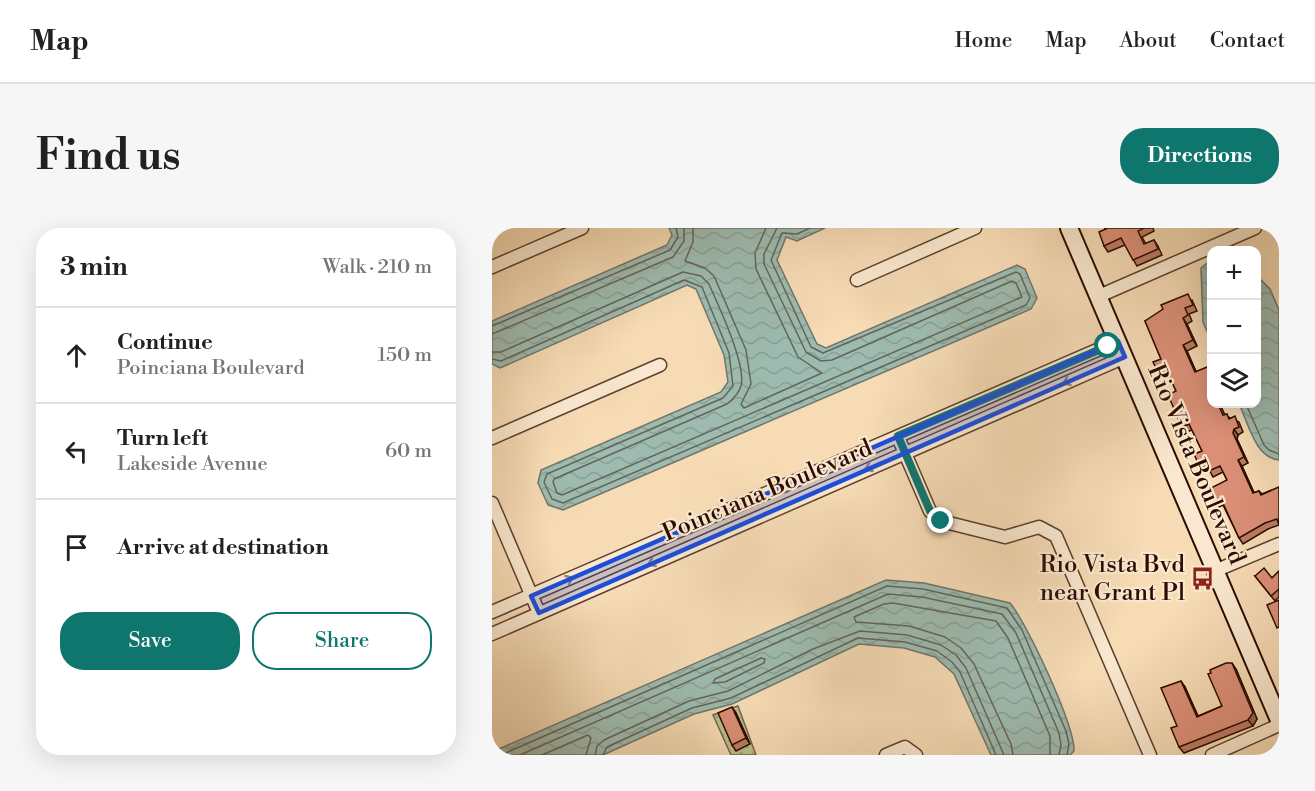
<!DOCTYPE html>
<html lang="en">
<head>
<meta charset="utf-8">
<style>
  :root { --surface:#fff; --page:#f6f6f6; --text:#202124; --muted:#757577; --line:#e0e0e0; --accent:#0f766e }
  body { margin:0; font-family:"Libre Bodoni",serif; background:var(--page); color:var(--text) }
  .controls { position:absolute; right:18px; top:18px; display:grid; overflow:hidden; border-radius:12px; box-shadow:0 6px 24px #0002 }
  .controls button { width:54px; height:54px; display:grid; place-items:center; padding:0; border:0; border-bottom:2px solid var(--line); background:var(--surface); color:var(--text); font:30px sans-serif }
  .stop { position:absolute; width:18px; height:18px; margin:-14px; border:4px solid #0f766e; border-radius:50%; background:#fff }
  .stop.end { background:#0f766e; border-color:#fff; box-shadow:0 2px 6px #0008 }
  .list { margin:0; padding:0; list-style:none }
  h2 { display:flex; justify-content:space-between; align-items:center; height:78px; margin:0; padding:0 24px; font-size:26px }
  h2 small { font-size:20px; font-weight:400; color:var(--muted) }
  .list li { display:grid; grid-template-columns:39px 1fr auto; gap:18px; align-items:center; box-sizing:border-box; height:96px; padding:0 24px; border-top:2px solid var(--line) }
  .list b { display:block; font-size:22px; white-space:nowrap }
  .list p { margin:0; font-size:20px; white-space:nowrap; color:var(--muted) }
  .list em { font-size:20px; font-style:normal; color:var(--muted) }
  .actions { display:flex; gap:12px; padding:18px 24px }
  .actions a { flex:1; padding:14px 0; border:2px solid var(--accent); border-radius:24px; text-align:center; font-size:21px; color:var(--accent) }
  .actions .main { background:var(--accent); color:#fff }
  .icon { flex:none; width:33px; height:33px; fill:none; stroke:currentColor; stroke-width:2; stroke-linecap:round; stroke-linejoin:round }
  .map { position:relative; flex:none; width:787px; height:527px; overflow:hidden; border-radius:24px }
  header { display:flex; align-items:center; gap:36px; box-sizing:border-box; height:84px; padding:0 30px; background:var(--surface); border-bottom:2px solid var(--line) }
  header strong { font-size:28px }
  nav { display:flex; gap:33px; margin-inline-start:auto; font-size:21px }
  .intro { display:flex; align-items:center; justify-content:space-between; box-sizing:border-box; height:144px; padding:0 36px }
  h1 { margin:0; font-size:42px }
  .button { padding:15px 27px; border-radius:24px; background:var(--accent); color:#fff; font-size:21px; font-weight:700 }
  main { display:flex; gap:36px; padding:0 36px }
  aside { flex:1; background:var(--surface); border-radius:24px; box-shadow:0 6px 24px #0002 }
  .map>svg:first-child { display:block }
  .park { fill:url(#park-dots); stroke:#726648; stroke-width:1.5 }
  .water { fill:url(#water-waves); stroke:#70756a; stroke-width:1.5 }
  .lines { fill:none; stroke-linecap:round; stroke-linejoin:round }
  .shore { stroke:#656458; stroke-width:1.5 }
  .street-casing { stroke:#5f402d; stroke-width:15 }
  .secondary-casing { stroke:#2d0c00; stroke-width:20 }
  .street { stroke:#f9e8cf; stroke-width:12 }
  .secondary { stroke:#f9e8cf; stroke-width:16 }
  .wall { fill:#bb7b65; stroke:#2d0c00; stroke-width:1.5 }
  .shaded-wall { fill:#996453; stroke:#2d0c00; stroke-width:1.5 }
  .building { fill:#da8f76; stroke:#2d0c00; stroke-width:1.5 }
  .oneway { stroke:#9d8572 }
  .route { stroke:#0f766e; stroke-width:8 }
  .marked { fill:#1d4ed8; fill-opacity:0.2; stroke:#1d4ed8; stroke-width:4.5; stroke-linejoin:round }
  .labels { text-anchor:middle; stroke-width:4.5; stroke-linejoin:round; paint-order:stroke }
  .street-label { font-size:24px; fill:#2d0c00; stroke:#f9e8cf }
  .poi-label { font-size:24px; fill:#2d0c00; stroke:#f9e8cf; text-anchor:end }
</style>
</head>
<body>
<header>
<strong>Map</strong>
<nav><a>Home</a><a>Map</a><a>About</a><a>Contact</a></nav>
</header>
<div class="intro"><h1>Find us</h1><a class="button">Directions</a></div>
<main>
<aside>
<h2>3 min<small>Walk · 210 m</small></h2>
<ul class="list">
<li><svg class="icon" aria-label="ahead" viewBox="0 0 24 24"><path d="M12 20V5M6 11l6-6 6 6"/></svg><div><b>Continue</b><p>Poinciana Boulevard</p></div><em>150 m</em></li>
<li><svg class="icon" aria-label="left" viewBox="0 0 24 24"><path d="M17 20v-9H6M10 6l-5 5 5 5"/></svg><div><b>Turn left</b><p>Lakeside Avenue</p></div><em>60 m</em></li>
<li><svg class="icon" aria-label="arrive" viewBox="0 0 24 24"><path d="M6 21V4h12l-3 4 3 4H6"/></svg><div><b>Arrive at destination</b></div></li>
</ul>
<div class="actions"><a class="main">Save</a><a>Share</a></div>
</aside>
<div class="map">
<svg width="787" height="527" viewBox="0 0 787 527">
  <defs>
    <pattern id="park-dots" width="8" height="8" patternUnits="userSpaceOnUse" patternTransform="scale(1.5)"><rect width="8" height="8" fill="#b8c191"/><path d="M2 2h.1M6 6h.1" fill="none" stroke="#9ea57b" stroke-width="1.8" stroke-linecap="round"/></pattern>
    <pattern id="water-waves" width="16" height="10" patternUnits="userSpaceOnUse" patternTransform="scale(1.5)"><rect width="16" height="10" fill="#9dbbb0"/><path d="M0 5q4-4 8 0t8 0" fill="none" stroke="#88a096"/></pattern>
  </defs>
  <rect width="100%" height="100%" fill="#f6dbb5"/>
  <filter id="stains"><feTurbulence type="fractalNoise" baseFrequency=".00333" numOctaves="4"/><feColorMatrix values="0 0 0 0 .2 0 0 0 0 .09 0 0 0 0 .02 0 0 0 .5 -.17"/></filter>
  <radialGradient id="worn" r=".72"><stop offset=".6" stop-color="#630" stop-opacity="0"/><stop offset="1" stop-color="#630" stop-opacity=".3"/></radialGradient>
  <polygon class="park" points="246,478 264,527 239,527 221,487"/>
  <g class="water">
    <polygon points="177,0 333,0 305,13 294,9 285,32 325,116 334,120 525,37 533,41 545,70 539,81 71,282 56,277 46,255 49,242 229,164 236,154 232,127 204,61 195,57 8,140 0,136 0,93 175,17 180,7"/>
    <polygon points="719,32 719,112 711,94 709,40"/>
    <path d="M765 48 778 61 787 82V232C763 230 756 194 747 176H764Z"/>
    <path d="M394 352 432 355 518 375C535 395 583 498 582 523L578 527H499L462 446 443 429 412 420 367 416 240 476 202 486 111 527H0V524Z"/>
  </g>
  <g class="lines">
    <g class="shore">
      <polyline points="201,0 201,14 193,33 213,40 222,48 254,122 259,156 249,176 252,180 330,145 306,129 264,41 263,25 274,0"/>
      <polyline points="720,38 716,44 720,97"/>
      <polyline points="0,98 178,22 186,9 184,0"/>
      <polyline points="0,106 181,29 192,13 192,0"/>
      <path d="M0 124H9L191 44 209 48 217 56C226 77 255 137 249 158 247 165 240 172 235 176L62 251 61 254 65 265 70 267 530 69 524 55 520 53 340 132 329 133 314 124 272 36V26L285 0"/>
      <polyline points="0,131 9,133 192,52 210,59 237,125 241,158 231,170 55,246 52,254 60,271 71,275 534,77 538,70 528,46 524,44 331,125 319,119 279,32 290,5 305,6 318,0"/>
      <polyline points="754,176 772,217 777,222 787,226"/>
      <polygon points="269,430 273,431 272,435 233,454 221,455 223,451"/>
      <polyline points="9,527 395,358 431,361 515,380 530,402 574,503 577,516 575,527"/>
      <polyline points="28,527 396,366 430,369 510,386 524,405 567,505 569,517 567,527"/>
      <polyline points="50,527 96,507 99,510 94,527"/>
      <polyline points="103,527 105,518 112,512 197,473 236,463 321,421 368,403 415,407 449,417 464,427 474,440 512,527"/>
      <polyline points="111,527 115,519 200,480 239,470 366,410 413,414 445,423 460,434 468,444 504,527"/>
      <polyline points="521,527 519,516 482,436 469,420 453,409 417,398 364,394 362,389 392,376 401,375 504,393 516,410 558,508 558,527"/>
    </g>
    <defs>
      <g id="street">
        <polyline points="0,39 90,0"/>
        <polyline points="365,52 483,0"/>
        <polyline points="607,68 763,0"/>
        <polyline points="406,209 438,283 449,293 513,309 547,299 564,308 658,527"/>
        <polyline points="0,210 168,137"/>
        <polyline points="0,275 47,385"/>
        <polyline points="725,342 787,316"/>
        <polyline points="0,384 626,113"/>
        <polyline points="0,406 633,129"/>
        <polyline points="394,527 413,519 424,527"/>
        <polyline points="720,527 787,497"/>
      </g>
      <polyline id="secondary" points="577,0 787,492"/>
    </defs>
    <use href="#street" class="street-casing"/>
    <use href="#secondary" class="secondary-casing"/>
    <use href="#street" class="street"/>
    <use href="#secondary" class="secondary"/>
  </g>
  <g class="wall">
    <polygon points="613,0 661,0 662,3 650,9 654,16 662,12 666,18 670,27 645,38 633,17 616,24 612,18"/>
    <polygon points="700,72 705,83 697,86 700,93 695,96 705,118 695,123 704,144 719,145 720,147 720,176 728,176 733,187 738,190 747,194 751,204 746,207 745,211 756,235 750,238 762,265 767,263 770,266 787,259 787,297 776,301 751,316 747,310 731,277 727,279 723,274 735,252 731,244 721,249 715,238 710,240 706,235 710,223 700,202 694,204 690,199 684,163 676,145 669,148 665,142 669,131 653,93"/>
    <polygon points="787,343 787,369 783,373 763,348 780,350"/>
    <polygon points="744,441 765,491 761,498 692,525 687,519 685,498 693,459 706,488 730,478 719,445"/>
    <polygon points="244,485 258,516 244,523 240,517"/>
  </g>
  <g class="shaded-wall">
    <polygon points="691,90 695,96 705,118 701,112"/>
    <polygon points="691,117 695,123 707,150 703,144"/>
    <polygon points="742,201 746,207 745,211 756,235 752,229 741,205"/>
    <polygon points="746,232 750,238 765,271 761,265"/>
    <polygon points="740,435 744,441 765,491 761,498 756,492"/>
    <polygon points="689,453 693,459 709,495 705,489"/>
    <polygon points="240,479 244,485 258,516 254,510"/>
  </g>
  <g class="building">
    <polygon points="613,0 652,0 646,3 652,16 662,12 666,21 641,32 629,10 612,18 607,4 614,1"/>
    <polygon points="696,66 701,77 693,80 696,87 691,90 701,112 691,117 703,144 715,139 720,150 720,176 726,176 731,187 735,186 737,191 743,188 747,199 742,201 741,205 752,229 746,232 761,265 767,263 769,267 787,259 787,297 785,291 773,295 747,310 729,271 723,274 717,261 735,252 728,238 717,243 713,232 706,235 702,226 710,223 697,196 690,199 676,167 684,163 673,139 665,142 661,134 669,131 653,93 671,81 669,77"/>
    <polygon points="772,340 780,350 787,343 787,361 779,368 763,348"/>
    <polygon points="787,372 787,399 785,400 775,377"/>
    <polygon points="734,435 740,435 761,485 756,492 687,519 679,500 685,498 669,460 689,453 705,489 730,478 716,446 719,445 718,442"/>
    <polygon points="240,479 254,510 240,517 226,485"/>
  </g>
  <defs><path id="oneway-shaft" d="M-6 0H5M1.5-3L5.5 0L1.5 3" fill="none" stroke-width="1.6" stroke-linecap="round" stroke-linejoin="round" transform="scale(1.5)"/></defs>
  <g class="oneway">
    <use href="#oneway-shaft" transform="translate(579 152) rotate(156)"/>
    <use href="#oneway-shaft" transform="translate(381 238) rotate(157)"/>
    <use href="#oneway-shaft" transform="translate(164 333) rotate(156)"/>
    <use href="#oneway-shaft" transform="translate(73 353) rotate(-24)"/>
  </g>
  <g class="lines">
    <polyline class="route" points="449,293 438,283 406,208 616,118"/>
  </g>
  <path class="marked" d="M626 113 633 129 47 385 39 368Z"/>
  <defs>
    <symbol id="bus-bare" viewBox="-9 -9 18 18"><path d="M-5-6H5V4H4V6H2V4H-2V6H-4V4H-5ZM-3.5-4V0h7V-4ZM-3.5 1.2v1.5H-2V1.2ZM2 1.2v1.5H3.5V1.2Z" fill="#8f2418" stroke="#f9e8cf" stroke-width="2.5" paint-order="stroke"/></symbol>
  </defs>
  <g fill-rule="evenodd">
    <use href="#bus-bare" x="694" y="334" width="33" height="33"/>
  </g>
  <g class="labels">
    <g class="street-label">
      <text transform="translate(705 236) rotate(67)" y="8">Rio Vista Boulevard</text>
      <text transform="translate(275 262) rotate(-23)" y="8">Poinciana Boulevard</text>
    </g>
    <g class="poi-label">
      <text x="693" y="344">Rio Vista Bvd<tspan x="693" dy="28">near Grant Pl</tspan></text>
    </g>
  </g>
  <rect width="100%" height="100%" filter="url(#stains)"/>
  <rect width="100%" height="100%" fill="url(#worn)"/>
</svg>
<div class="controls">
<button>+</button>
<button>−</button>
<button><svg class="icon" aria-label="layers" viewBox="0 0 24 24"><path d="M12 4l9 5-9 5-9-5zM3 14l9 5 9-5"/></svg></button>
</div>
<div class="stop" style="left:616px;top:118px"></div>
<div class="stop end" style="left:449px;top:293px"></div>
</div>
</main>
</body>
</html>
